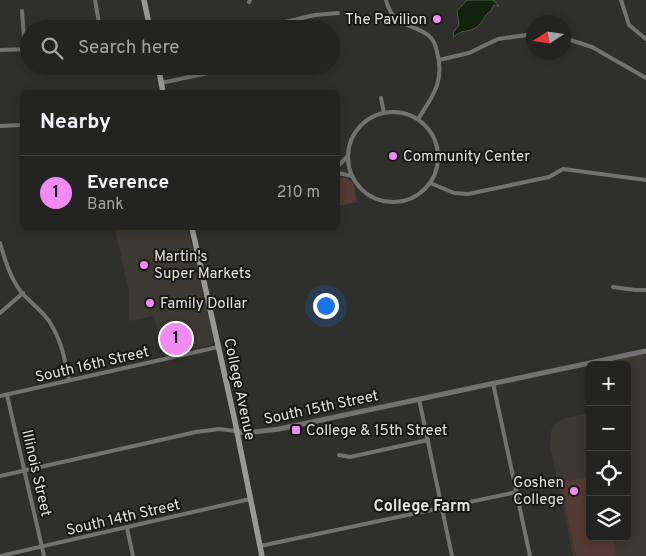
<!DOCTYPE html>
<html lang="en">
<head>
<meta charset="utf-8">
<style>
  :root { --surface:#232321; --page:#2f2f2e; --text:#f1f3f6; --muted:#a3a4a5; --line:#40403f; --accent:#f18af4 }
  body { margin:0; font-family:Overpass,sans-serif; background:var(--page); color:var(--text) }
  .controls { position:absolute; right:15px; bottom:15px; display:grid; overflow:hidden; border-radius:8px; box-shadow:0 2px 8px #0003 }
  .controls button { width:45px; height:45px; display:grid; place-items:center; padding:0; border:0; border-bottom:1px solid var(--line); background:var(--surface); color:var(--text); font:25px sans-serif }
  .compass { position:absolute; left:526px; top:15px; width:45px; height:45px; border-radius:50%; background:var(--surface); box-shadow:0 2px 8px #0003; rotate:258deg }
  .you { position:absolute; left:325px; top:305px; width:18px; height:18px; margin:-12px; border:4px solid #fff; border-radius:50%; background:#1a73e8; box-shadow:0 0 0 8px #1a73e833 }
  .badge { display:grid; place-items:center; width:32px; height:32px; border-radius:50%; background:var(--accent); color:#111; font-size:16px; font-weight:700 }
  .pin { position:absolute; translate:-50% -50%; border:2px solid #fff; box-shadow:0 1px 5px #0006 }
  .list { margin:0; padding:0; list-style:none }
  h2 { display:flex; justify-content:space-between; align-items:center; height:65px; margin:0; padding:0 20px; font-size:21px }
  h2 small { font-size:16px; font-weight:400; color:var(--muted) }
  .list li { display:grid; grid-template-columns:32px 1fr auto; gap:15px; align-items:center; box-sizing:border-box; height:75px; padding:0 20px; border-top:1px solid var(--line) }
  .list b { display:block; font-size:19px; white-space:nowrap }
  .list p { margin:0; font-size:16px; white-space:nowrap; color:var(--muted) }
  .list em { font-size:16px; font-style:normal; color:var(--muted) }
  .icon { flex:none; width:28px; height:28px; fill:none; stroke:currentColor; stroke-width:2; stroke-linecap:round; stroke-linejoin:round }
  .map { position:relative; flex:none; width:646px; height:556px; overflow:hidden }
  .search { position:absolute; background:var(--surface); box-shadow:0 2px 8px #0003; left:20px; top:20px; width:320px; height:55px; display:flex; align-items:center; gap:12px; box-sizing:border-box; padding:0 18px; border-radius:28px; color:var(--muted); font-size:19px }
  .panel { position:absolute; background:var(--surface); box-shadow:0 2px 8px #0003; left:20px; top:90px; width:320px; height:140px; border-radius:8px }
  .map>svg:first-child { display:block }
  .built { fill:#3c3932 }
  .green { fill:#533a32 }
  .water { fill:#13220d; stroke:#515b4c }
  .lines { fill:none; stroke-linecap:round; stroke-linejoin:round }
  .minor { stroke:#727271; stroke-width:4 }
  .tertiary { stroke:#727271; stroke-width:5 }
  .secondary { stroke:#989896; stroke-width:5.5 }
  .poi-dot { fill:#f18af4; stroke:#171716; stroke-width:2 }
  .labels { text-anchor:middle; stroke-width:4; stroke-linejoin:round; paint-order:stroke }
  .poi-label { font-size:15px; fill:#e2e1e0; stroke:#171716; text-anchor:start }
  .street-label { font-size:15px; fill:#e2e1e0; stroke:#171716 }
  .neighbourhood-label { font-size:16px; font-weight:bold; fill:#e2e1e0; stroke:#171716 }
</style>
</head>
<body>
<div class="map">
<svg width="646" height="556" viewBox="0 0 646 556">
  <rect width="100%" height="100%" fill="#2f2f2c"/>
  <g class="built">
    <polygon points="115,228 188,228 214,341 211,345 163,356 154,316 129,321 129,292"/>
    <polygon points="646,353 646,556 573,556 550,445 551,431 555,424 562,419 590,413 590,537 627,537 627,365 610,365 609,360"/>
  </g>
  <g class="green">
    <path d="M338 177C356 177 354 187 357 202L338 206Z"/>
    <polygon points="590,477 590,537 613,537 616,556 576,556 561,485 564,480 570,481"/>
  </g>
  <path class="water" d="M467 0H493L499 6 494 5 491 11C484 15 483 22 477 27 468 33 461 29 454 37L453 33 459 25 457 11Z"/>
  <g class="lines">
    <g class="minor">
      <polyline points="95,0 99,23 98,29"/>
      <path d="M386 0C393 27 409 22 428 35 433 39 436 45 437 52 445 81 433 96 418 119"/>
      <polyline points="621,0 629,25 646,39"/>
      <polyline points="249,2 250,0"/>
      <polyline points="22,11 25,50"/>
      <polyline points="255,29 315,15 338,13"/>
      <polyline points="564,38 592,47 646,78"/>
      <polyline points="0,50 29,49"/>
      <polyline points="439,60 469,53 498,39 534,34"/>
      <polyline points="161,83 213,72 221,66"/>
      <polyline points="381,98 384,113"/>
      <circle cx="393" cy="157" r="45"/>
      <polyline points="0,126 22,125"/>
      <polyline points="338,166 348,156"/>
      <polyline points="338,173 352,176"/>
      <polyline points="430,183 454,193 468,194 549,177 563,169 646,180"/>
      <path d="M0 243C5 260 10 278 22 293 31 303 41 310 49 321 61 339 65 359 69 380"/>
      <polyline points="613,287 635,290 646,290"/>
      <polyline points="0,313 23,293"/>
      <polyline points="493,383 530,556"/>
      <polyline points="7,395 44,556"/>
      <polyline points="0,396 218,347"/>
      <polyline points="419,399 452,556"/>
      <polyline points="339,455 350,457 428,440"/>
      <polyline points="0,476 196,432 219,429 236,431"/>
      <polyline points="127,528 133,556"/>
      <polyline points="260,546 517,492"/>
      <polyline points="0,556 250,499"/>
    </g>
    <polyline class="tertiary" points="236,431 245,433 279,429 646,351"/>
    <g class="secondary">
      <polyline points="144,0 150,29"/>
      <polyline points="158,66 163,92"/>
      <polyline points="192,228 234,417 262,556"/>
    </g>
  </g>
  <g class="poi-dot">
    <circle cx="437" cy="19" r="5"/>
    <circle cx="393" cy="156" r="5"/>
    <circle cx="144" cy="265" r="5"/>
    <circle cx="150" cy="303" r="5"/>
    <rect x="291" y="425" width="10" height="10" rx="2.5"/>
    <circle cx="574" cy="491" r="5"/>
  </g>
  <g class="labels">
    <g class="poi-label">
      <text x="427" y="24" text-anchor="end">The Pavilion</text>
      <text x="403" y="161">Community Center</text>
      <text x="154" y="261">Martin's<tspan x="154" dy="17">Super Markets</tspan></text>
      <text x="160" y="308">Family Dollar</text>
      <text x="306" y="435">College &amp; 15th Street</text>
      <text x="564" y="487" text-anchor="end">Goshen<tspan x="564" dy="17">College</tspan></text>
    </g>
    <g class="street-label">
      <text transform="translate(92 364) rotate(-13)" y="5">South 16th Street</text>
      <text transform="translate(240 389) rotate(78)" y="5">College Avenue</text>
      <text transform="translate(321 407) rotate(-12)" y="5">South 15th Street</text>
      <text transform="translate(37 473) rotate(77)" y="5">Illinois Street</text>
      <text transform="translate(123 517) rotate(-13)" y="5">South 14th Street</text>
    </g>
    <g class="neighbourhood-label">
      <text x="422" y="511">College Farm</text>
    </g>
  </g>
</svg>
<div class="controls">
<button>+</button>
<button>−</button>
<button><svg class="icon" aria-label="locate" viewBox="0 0 24 24"><circle cx="12" cy="12" r="6"/><path d="M12 2v4M12 18v4M2 12h4M18 12h4"/></svg></button>
<button><svg class="icon" aria-label="layers" viewBox="0 0 24 24"><path d="M12 4l9 5-9 5-9-5zM3 14l9 5 9-5"/></svg></button>
</div>
<svg class="compass" viewBox="-18 -18 36 36"><path d="M0-13l5 13h-10z" fill="#e53935"/><path d="M0 13l5-13h-10z" fill="#a3a4a5"/></svg>
<div class="you"></div>
<div class="pin badge" style="left:176px;top:339px">1</div>
<div class="search"><svg class="icon" aria-label="search" viewBox="0 0 24 24"><circle cx="10" cy="10" r="6"/><path d="M15 15l6 6"/></svg>Search here</div>
<section class="panel">
<h2>Nearby<small></small></h2>
<ul class="list">
<li><span class="badge">1</span><div><b>Everence</b><p>Bank</p></div><em>210 m</em></li>
</ul>
</section>
</div>
</body>
</html>
